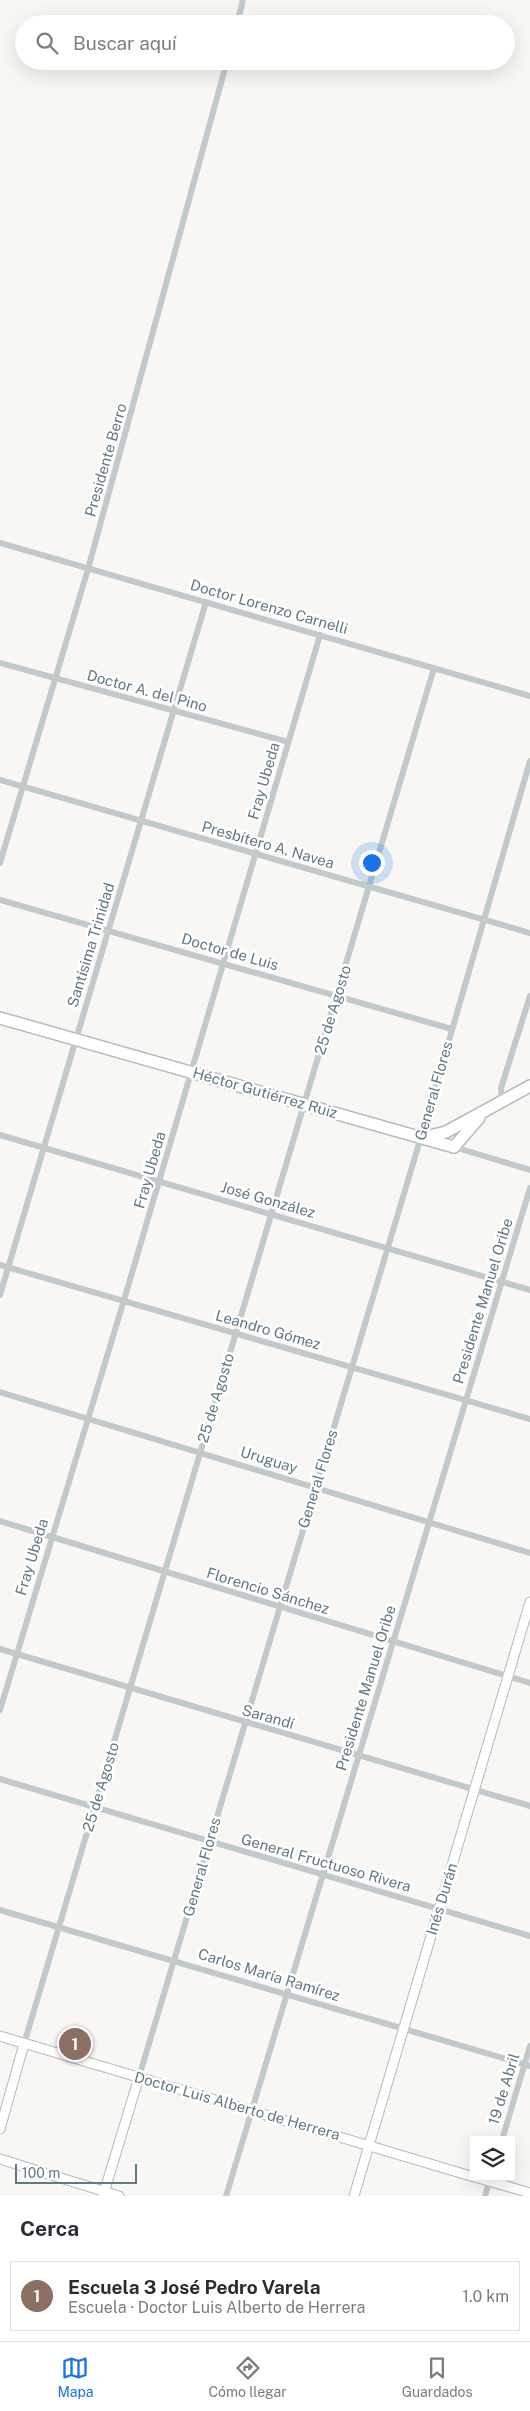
<!DOCTYPE html>
<html lang="es">
<head>
<meta charset="utf-8">
<style>
  :root { --surface:#fff; --page:#f2f2f3; --text:#2b2b33; --muted:#7c7c81; --line:#e1e1e2; --accent:#1a73e8 }
  body { margin:0; font-family:"Public Sans",sans-serif; background:var(--page); color:var(--text) }
  .controls { position:absolute; right:15px; bottom:15px; display:grid; overflow:hidden; border-radius:0px; box-shadow:0 5px 20px #0002 }
  .controls button { width:45px; height:45px; display:grid; place-items:center; padding:0; border:0; border-bottom:1px solid var(--line); background:var(--surface); color:var(--text); font:25px sans-serif }
  .scale { position:absolute; left:15px; bottom:12px; width:122px; box-sizing:border-box; padding-left:5px; border:2px solid #607a83; border-top:0; font-size:14px; line-height:18px; white-space:nowrap; color:#607a83; -webkit-text-stroke:4px #fff; paint-order:stroke }
  .you { position:absolute; left:371px; top:862px; width:18px; height:18px; margin:-12px; border:4px solid #fff; border-radius:50%; background:#1a73e8; box-shadow:0 0 0 8px #1a73e833 }
  .badge { display:grid; place-items:center; width:32px; height:32px; border-radius:50%; background:var(--accent); color:#fff; font-size:16px; font-weight:700 }
  .pin { position:absolute; translate:-50% -50%; border:2px solid #fff; box-shadow:0 1px 5px #0006 }
  .list { margin:0; padding:0; list-style:none }
  h2 { display:flex; justify-content:space-between; align-items:center; height:65px; margin:0; padding:0 20px; font-size:21px }
  h2 small { font-size:16px; font-weight:400; color:var(--muted) }
  .list li { display:grid; grid-template-columns:32px 1fr auto; gap:15px; align-items:center; box-sizing:border-box; height:70px; margin:0 10px 10px; padding:0 10px; border:1px solid var(--line); border-radius:0px }
  .list b { display:block; font-size:19px; white-space:nowrap }
  .list p { margin:0; font-size:16px; white-space:nowrap; color:var(--muted) }
  .list em { font-size:16px; font-style:normal; color:var(--muted) }
  .icon { flex:none; width:28px; height:28px; fill:none; stroke:currentColor; stroke-width:2; stroke-linecap:round; stroke-linejoin:round }
  .map { position:relative; flex:none; width:530px; height:2196px; overflow:hidden }
  .search { position:absolute; background:var(--surface); box-shadow:0 5px 20px #0002; left:15px; right:15px; top:15px; height:55px; display:flex; align-items:center; gap:12px; box-sizing:border-box; padding:0 18px; border-radius:28px; color:var(--muted); font-size:19px }
  .sheet { height:145px; background:var(--surface) }
  nav { display:flex; justify-content:space-around; align-items:center; box-sizing:border-box; height:70px; border-top:1px solid var(--line); background:var(--surface); font-size:14px; color:var(--muted) }
  nav a { display:grid; justify-items:center; gap:2px }
  nav .on { color:var(--accent) }
  .map>svg:first-child { display:block }
  .lines { fill:none; stroke-linecap:round; stroke-linejoin:round }
  .secondary-casing { stroke:#b2bbbe; stroke-width:11 }
  .highway-casing { stroke:#b5bbbd; stroke-width:14 }
  .street { stroke:#c2c9cb; stroke-width:6 }
  .secondary { stroke:#fff; stroke-width:9 }
  .highway { stroke:#fff; stroke-width:11 }
  .labels { text-anchor:middle; stroke-width:5; stroke-linejoin:round; paint-order:stroke }
  .street-label { font-size:15px; fill:#607a83; stroke:#fff }
</style>
</head>
<body>
<div class="map">
<svg width="530" height="2196" viewBox="0 0 530 2196">
  <rect width="100%" height="100%" fill="#f8f7f4"/>
  <g class="lines">
    <defs>
      <g id="secondary">
        <polyline points="0,2036 474,2177"/>
        <polyline points="0,2129 24,2044"/>
        <polyline points="0,2159 119,2196"/>
        <polyline points="475,2177 530,2193"/>
        <polyline points="103,2196 139,2077"/>
        <polyline points="354,2196 530,1602"/>
      </g>
      <g id="highway">
        <polyline points="0,1018 454,1147"/>
        <polyline points="425,1137 446,1132 530,1086"/>
        <polyline points="454,1147 479,1118"/>
      </g>
    </defs>
    <use href="#secondary" class="secondary-casing"/>
    <use href="#highway" class="highway-casing"/>
    <g class="street">
      <polyline points="237,24 243,0"/>
      <polyline points="0,543 530,696"/>
      <polyline points="0,663 288,742"/>
      <polyline points="0,780 530,933"/>
      <polyline points="0,863 88,569 227,61"/>
      <polyline points="0,900 452,1029"/>
      <polyline points="502,1101 501,1088 530,996"/>
      <polyline points="0,1135 530,1290"/>
      <polyline points="454,1147 530,1170"/>
      <polyline points="0,1265 530,1419"/>
      <polyline points="0,1295 206,602"/>
      <polyline points="0,1392 530,1553"/>
      <polyline points="0,1521 530,1683"/>
      <polyline points="0,1649 530,1806"/>
      <polyline points="0,1710 124,1300 320,635"/>
      <polyline points="0,1779 530,1936"/>
      <polyline points="0,1910 530,2066"/>
      <polyline points="24,2044 434,668"/>
      <polyline points="139,2077 421,1137 530,761"/>
      <polyline points="502,2140 530,2046"/>
      <polyline points="226,2196 530,1188"/>
      <polyline points="485,2196 490,2178"/>
    </g>
    <use href="#secondary" class="secondary"/>
    <use href="#highway" class="highway"/>
  </g>
  <g class="labels">
    <g class="street-label">
      <text transform="translate(106 460) rotate(-74)" y="5">Presidente Berro</text>
      <text transform="translate(269 607) rotate(16)" y="5">Doctor Lorenzo Carnelli</text>
      <text transform="translate(147 691) rotate(15)" y="5">Doctor A. del Pino</text>
      <text transform="translate(264 781) rotate(-74)" y="5">Fray Ubeda</text>
      <text transform="translate(268 845) rotate(16)" y="5">Presbítero A. Navea</text>
      <text transform="translate(91 945) rotate(-73)" y="5">Santísima Trinidad</text>
      <text transform="translate(230 952) rotate(16)" y="5">Doctor de Luis</text>
      <text transform="translate(333 1010) rotate(-73)" y="5">25 de Agosto</text>
      <text transform="translate(434 1091) rotate(-74)" y="5">General Flores</text>
      <text transform="translate(265 1093) rotate(16)" y="5">Héctor Gutiérrez Ruiz</text>
      <text transform="translate(150 1170) rotate(-74)" y="5">Fray Ubeda</text>
      <text transform="translate(268 1200) rotate(16)" y="5">José González</text>
      <text transform="translate(483 1301) rotate(-73)" y="5">Presidente Manuel Oribe</text>
      <text transform="translate(268 1330) rotate(16)" y="5">Leandro Gómez</text>
      <text transform="translate(216 1398) rotate(-73)" y="5">25 de Agosto</text>
      <text transform="translate(269 1460) rotate(17)" y="5">Uruguay</text>
      <text transform="translate(318 1479) rotate(-73)" y="5">General Flores</text>
      <text transform="translate(32 1557) rotate(-73)" y="5">Fray Ubeda</text>
      <text transform="translate(268 1591) rotate(17)" y="5">Florencio Sánchez</text>
      <text transform="translate(366 1688) rotate(-73)" y="5">Presidente Manuel Oribe</text>
      <text transform="translate(268 1717) rotate(16)" y="5">Sarandí</text>
      <text transform="translate(101 1787) rotate(-73)" y="5">25 de Agosto</text>
      <text transform="translate(326 1863) rotate(16)" y="5">General Fructuoso Rivera</text>
      <text transform="translate(202 1867) rotate(-74)" y="5">General Flores</text>
      <text transform="translate(442 1899) rotate(-73)" y="5">Inés Durán</text>
      <text transform="translate(269 1975) rotate(17)" y="5">Carlos María Ramírez</text>
      <text transform="translate(504 2089) rotate(-73)" y="5">19 de Abril</text>
      <text transform="translate(237 2106) rotate(16)" y="5">Doctor Luis Alberto de Herrera</text>
    </g>
  </g>
</svg>
<div class="controls">
<button><svg class="icon" aria-label="layers" viewBox="0 0 24 24"><path d="M12 4l9 5-9 5-9-5zM3 14l9 5 9-5"/></svg></button>
</div>
<div class="scale">100 m</div>
<div class="you"></div>
<div class="pin badge" style="left:75px;top:2044px;background:#8d6e63">1</div>
<div class="search"><svg class="icon" aria-label="search" viewBox="0 0 24 24"><circle cx="10" cy="10" r="6"/><path d="M15 15l6 6"/></svg>Buscar aquí</div>
</div>
<section class="sheet">
<h2>Cerca<small></small></h2>
<ul class="list">
<li><span class="badge" style="background:#8d6e63">1</span><div><b>Escuela 3 José Pedro Varela</b><p>Escuela · Doctor Luis Alberto de Herrera</p></div><em>1.0 km</em></li>
</ul>
</section>
<nav>
<a class="on"><svg class="icon" aria-label="map" viewBox="0 0 24 24"><path d="M3 6l6-2 6 2 6-2v14l-6 2-6-2-6 2zM9 4v14M15 6v14"/></svg>Mapa</a>
<a><svg class="icon" aria-label="directions" viewBox="0 0 24 24"><path d="M12 3l9 9-9 9-9-9zM9 14v-3h6M13 9l2 2-2 2"/></svg>Cómo llegar</a>
<a><svg class="icon" aria-label="saved" viewBox="0 0 24 24"><path d="M7 4h10v16l-5-4-5 4z"/></svg>Guardados</a>
</nav>
</body>
</html>
